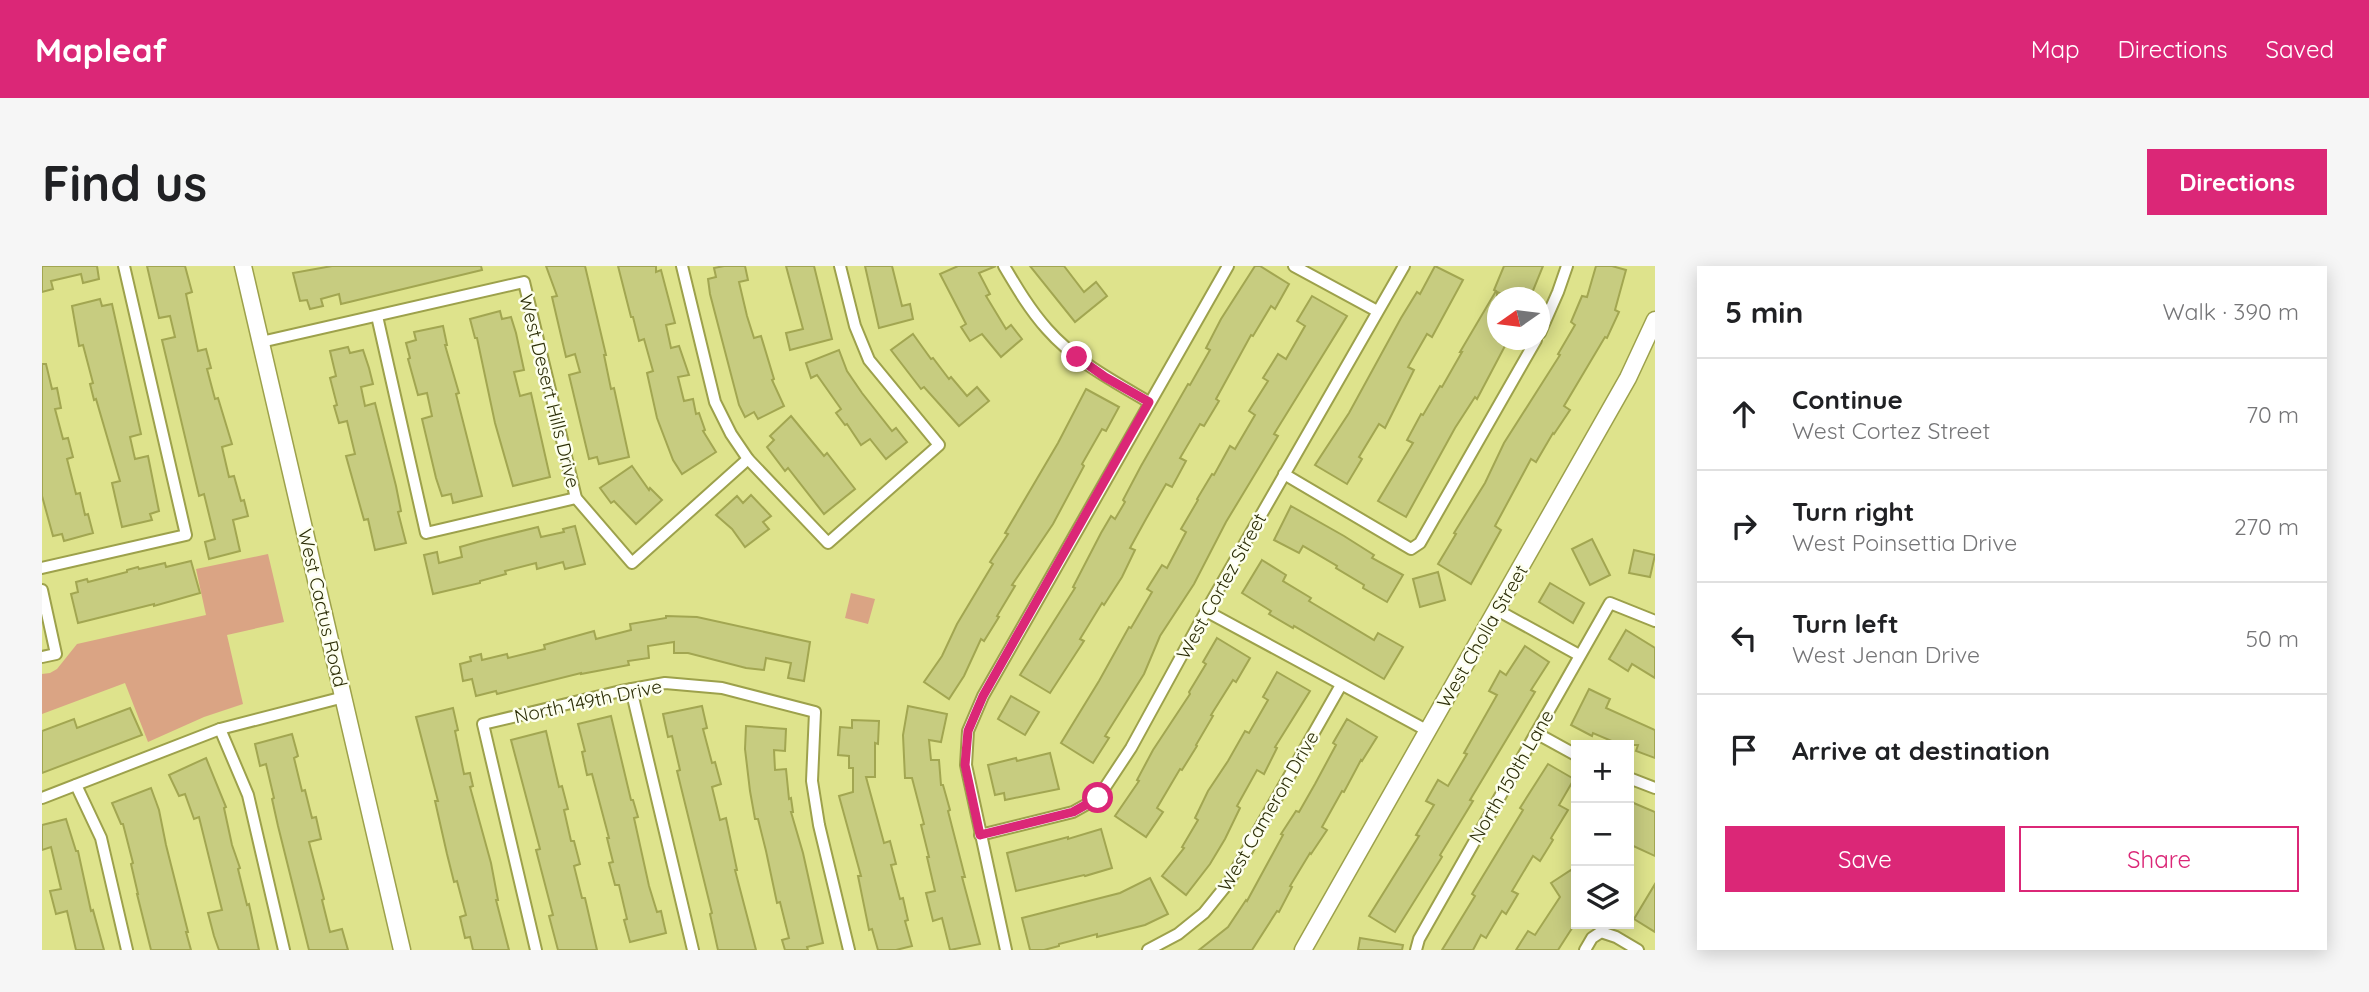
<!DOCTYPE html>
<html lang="en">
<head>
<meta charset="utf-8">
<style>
  :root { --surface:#fff; --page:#f6f6f6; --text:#202124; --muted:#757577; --line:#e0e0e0; --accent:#db2777 }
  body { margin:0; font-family:Quicksand,sans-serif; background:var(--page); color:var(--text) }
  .controls { position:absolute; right:21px; bottom:21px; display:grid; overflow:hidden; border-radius:0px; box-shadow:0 4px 18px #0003 }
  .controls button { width:63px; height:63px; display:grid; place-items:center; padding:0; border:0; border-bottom:2px solid var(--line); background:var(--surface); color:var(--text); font:35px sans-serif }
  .compass { position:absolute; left:1445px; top:21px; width:63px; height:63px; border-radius:50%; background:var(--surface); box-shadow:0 4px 18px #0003; rotate:256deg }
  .stop { position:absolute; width:21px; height:21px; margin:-16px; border:5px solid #db2777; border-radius:50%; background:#fff }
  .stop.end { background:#db2777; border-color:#fff; box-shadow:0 2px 7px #0008 }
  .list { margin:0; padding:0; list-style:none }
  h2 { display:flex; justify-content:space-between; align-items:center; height:91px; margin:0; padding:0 28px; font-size:30px }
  h2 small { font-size:23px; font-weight:400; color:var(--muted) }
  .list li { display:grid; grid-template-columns:46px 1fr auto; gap:21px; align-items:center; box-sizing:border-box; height:112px; padding:0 28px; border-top:2px solid var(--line) }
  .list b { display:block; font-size:26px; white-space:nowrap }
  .list p { margin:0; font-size:23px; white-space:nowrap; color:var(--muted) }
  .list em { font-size:23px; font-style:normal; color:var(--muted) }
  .actions { display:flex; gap:14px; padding:21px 28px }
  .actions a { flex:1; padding:16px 0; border:2px solid var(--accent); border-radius:0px; text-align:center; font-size:24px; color:var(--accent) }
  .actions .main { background:var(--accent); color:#fff }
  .icon { flex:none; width:38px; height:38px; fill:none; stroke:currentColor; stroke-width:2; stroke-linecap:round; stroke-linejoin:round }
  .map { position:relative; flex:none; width:1613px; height:684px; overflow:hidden; border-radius:0px }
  header { display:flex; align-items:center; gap:42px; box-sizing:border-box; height:98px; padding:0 35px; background:var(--accent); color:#fff }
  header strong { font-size:33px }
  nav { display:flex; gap:38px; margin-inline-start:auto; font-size:24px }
  .intro { display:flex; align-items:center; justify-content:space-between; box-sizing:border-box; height:168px; padding:0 42px }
  h1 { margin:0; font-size:49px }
  .button { padding:18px 32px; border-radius:0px; background:var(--accent); color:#fff; font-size:24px; font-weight:700 }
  main { display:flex; gap:42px; padding:0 42px }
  aside { flex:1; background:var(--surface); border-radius:0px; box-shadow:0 4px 18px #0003 }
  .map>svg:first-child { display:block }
  .green { fill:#daa484 }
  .building { fill:#c7cc80; stroke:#a2a651; stroke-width:2 }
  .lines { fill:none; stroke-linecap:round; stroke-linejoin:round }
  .street-casing { stroke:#9da14b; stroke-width:14 }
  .secondary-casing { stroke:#9da14b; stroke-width:19 }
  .street { stroke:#fff; stroke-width:10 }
  .secondary { stroke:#fff; stroke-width:16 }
  .route { stroke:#db2777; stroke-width:9 }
  .labels { text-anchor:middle; stroke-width:5; stroke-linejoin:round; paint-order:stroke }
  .street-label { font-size:19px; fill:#2c2e08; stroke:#fdffee }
</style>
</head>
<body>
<header>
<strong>Mapleaf</strong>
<nav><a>Map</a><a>Directions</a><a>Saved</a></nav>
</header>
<div class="intro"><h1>Find us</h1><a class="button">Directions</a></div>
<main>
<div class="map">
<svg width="1613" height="684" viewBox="0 0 1613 684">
  <rect width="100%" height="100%" fill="#dee38c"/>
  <g class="green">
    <polygon points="226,288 242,356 185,369 201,438 162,451 106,476 83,417 0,448 0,408 8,407 15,403 35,378 164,349 154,303"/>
    <polygon points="809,327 833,333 826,358 803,352"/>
  </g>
  <g class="building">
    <polygon points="0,0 55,0 57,13 41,17 39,8 9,15 11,23 0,26"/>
    <polygon points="105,0 143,0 150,26 144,28 156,85 164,83 169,102 165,103 173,133 176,132 190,178 180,181 187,211 192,210 199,235 202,234 206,250 191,254 198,285 167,293 163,276 173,273 162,228 157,230 120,74 133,71 128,50 117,52"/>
    <polygon points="290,0 439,0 440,4 299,38 297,28 279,33 281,40 268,43 265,34 258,35 251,7"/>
    <polygon points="504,0 543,0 564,89 562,89 569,123 572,122 587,191 557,198 555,191 547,193 527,109 538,106 533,88 524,91 510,31 515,30"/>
    <polygon points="576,0 614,0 614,6 619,4 633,57 624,59 629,82 637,80 647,109 636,111 642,135 651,133 654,148 657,147 663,164 661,165 674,186 640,208 631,194 615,152 605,107 611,105 602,73 597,75 591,51 589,51"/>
    <polygon points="682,0 703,0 706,14 697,16 705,50 712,72 719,70 732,113 730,114 742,140 716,153 712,146 703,151 697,139 668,28 666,13 674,11 672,2"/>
    <polygon points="744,0 772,0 790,73 748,84 744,67 761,63"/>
    <polygon points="823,0 850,0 860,40 868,38 871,53 837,62"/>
    <polygon points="916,0 954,0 937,7 948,28 944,30 964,63 969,59 980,73 959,91 940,68 928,75 919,61 924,58 898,8"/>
    <polygon points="988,0 1022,0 1042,26 1054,16 1065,30 1033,56"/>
    <polygon points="1213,0 1218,0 1247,18 1233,43 1229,40 1211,70 1209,69 1174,133 1177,135 1162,160 1158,158 1138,192 1144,195 1130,221 1124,218 1104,253 1088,282 1093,284 1080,311 1062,339 1060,337 1038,373 1042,375 1008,427 978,409 1033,322 1031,321 1059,267 1069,250 1073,253 1083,236 1081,234 1099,200 1146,118 1148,119 1168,84 1164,82 1179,53"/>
    <polygon points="1393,0 1421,14 1390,71 1385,68 1366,101 1372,104 1343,162 1337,158 1317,191 1320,193 1305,218 1273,199 1307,147 1359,52 1375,26 1378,28"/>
    <polygon points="1462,0 1501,0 1488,32 1470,32 1455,26 1455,74 1464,78 1435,133 1433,131 1413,162 1364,251 1336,235 1371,177 1365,174 1379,148 1381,149 1398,120 1400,121 1420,86 1418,86 1454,25 1452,24"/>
    <polygon points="1554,0 1570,0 1584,4 1573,44 1577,46 1565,72 1563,71 1522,140 1528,144 1512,168 1511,167 1494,196 1489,193 1453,260 1459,264 1429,318 1396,298 1414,268 1412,267 1443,217 1462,177 1518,89 1516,88 1533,59 1529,56 1540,30 1545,31"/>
    <polygon points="1270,30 1305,50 1232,168 1236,170 1184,256 1152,318 1118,370 1102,408 1063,470 1067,472 1051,497 1019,477 1057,415 1087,361 1089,362 1110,326 1105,323 1120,299 1125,302 1144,266 1139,263 1156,234 1155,233 1170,208 1172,209 1188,180 1193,183 1213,149 1207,145 1226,115 1221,112 1236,88 1244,93 1263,60 1255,55"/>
    <polygon points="58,33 60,40 70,38 99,168 88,171 93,193 106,190 117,245 108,248 110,254 80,261 70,217 78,215 54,133 52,134 48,118 51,117 41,79 37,80 30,40"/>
    <polygon points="458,45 460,53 469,51 474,67 482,104 472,106 478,130 489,127 508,211 471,220 453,157 435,72 433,72 428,53"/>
    <polygon points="401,60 405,79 403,79 417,127 414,128 440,230 411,237 409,228 400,230 394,212 380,153 390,150 385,127 376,129 366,93 368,92 364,77 374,74 372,66"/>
    <polygon points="871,68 889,93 891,92 907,113 909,111 925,130 935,121 947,135 917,160 882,121 879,123 849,84"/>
    <polygon points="306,81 308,87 321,84 327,102 331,118 319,121 323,140 333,137 354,220 359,245 356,246 364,277 333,284 326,253 322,254 304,190 313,188 305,155 297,157 292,140 295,139 288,112 294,110 288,85"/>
    <polygon points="797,84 805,105 820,127 850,165 854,162 865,176 844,193 828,173 819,179 805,158 803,159 794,147 799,143 775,109 769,112 764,97"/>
    <polygon points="0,98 4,98 10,123 15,122 19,142 13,143 21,173 26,172 31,191 25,193 34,228 38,227 43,249 46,248 51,267 22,275 20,268 11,270 0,230"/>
    <polygon points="1044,123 1077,141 1064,165 1060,163 1040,198 1042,200 1011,258 970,319 973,320 955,350 957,351 942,375 939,373 922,410 907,433 882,416 900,390 915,358 951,298 948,296 966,268 963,267 1016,177"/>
    <polygon points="749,150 782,190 785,187 813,223 782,248 746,202 743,205 725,181 732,174 728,170"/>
    <polygon points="590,200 607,224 608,222 620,234 594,258 572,235 569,237 558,222"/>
    <polygon points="709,229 729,250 721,256 727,263 703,281 690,263 674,249 695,230 701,237"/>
    <polygon points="1249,240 1302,270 1332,289 1330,292 1361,309 1345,336 1321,322 1322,319 1294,302 1295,300 1261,280 1257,287 1232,274"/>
    <polygon points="533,260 543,298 523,303 521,296 495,303 494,297 463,305 464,308 438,315 438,317 391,328 382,289 395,286 397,297 420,291 418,281 439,275 496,261 499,271 522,266 521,263"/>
    <polygon points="1550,273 1568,309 1548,319 1530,283"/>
    <polygon points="1592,284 1613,289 1608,311 1587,307"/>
    <polygon points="1220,294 1244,309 1241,315 1269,332 1267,335 1332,374 1336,367 1361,381 1342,413 1252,360 1251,362 1227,348 1229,345 1200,327"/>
    <polygon points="149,295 158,327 112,340 112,338 36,357 29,328 36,326 34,316 45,313 46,316 85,306 85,304 96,301 97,303 123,297 124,301"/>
    <polygon points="1396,306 1403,334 1378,341 1371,313"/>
    <polygon points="1508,317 1542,337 1531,357 1497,336"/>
    <polygon points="624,350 655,351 768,376 762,415 746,412 749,397 724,392 722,404 704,402 646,387 632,387 632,376 606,380 607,392 586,395 587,399 539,408 539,407 455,428 454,425 434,430 430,413 421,415 418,398 429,395 428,391 439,388 440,394 465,388 466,392 503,383 502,379 552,365 554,373 589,364 588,358 624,352"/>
    <polygon points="1584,364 1613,382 1613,412 1590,398 1586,405 1567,393"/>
    <polygon points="1175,372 1208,392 1194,416 1191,414 1169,449 1171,450 1154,479 1155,480 1140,504 1138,503 1115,542 1121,546 1104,571 1073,550 1097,515 1095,514 1111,484 1148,428 1147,426 1164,398 1161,396"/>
    <polygon points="1483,380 1507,396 1489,424 1493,426 1428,534 1431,535 1398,589 1400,591 1353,666 1327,650 1377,570 1374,569 1392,539 1384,535 1396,514 1406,520 1425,488 1422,487 1455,429 1447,425 1458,405 1464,409"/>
    <polygon points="1235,406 1268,425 1233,481 1235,482 1222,508 1215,504 1195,540 1198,542 1183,573 1168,598 1144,629 1120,610 1142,582 1140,581 1156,554 1153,552 1166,525 1186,495 1203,465 1207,467 1226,434 1221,431"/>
    <polygon points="1547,423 1568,433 1564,442 1613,464 1613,492 1594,485 1596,479 1579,479 1551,467 1550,470 1529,459"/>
    <polygon points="969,430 997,446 983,469 956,453"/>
    <polygon points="660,440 665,462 661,463 670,497 673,496 679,518 670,521 678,554 684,552 695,604 693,604 714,684 676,684 668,648 670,647 635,505 638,504 630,470 626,471 621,448"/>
    <polygon points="866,440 905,448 899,476 887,474 889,494 897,494 899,519 901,519 908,544 906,545 923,611 920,611 938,678 908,684 900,652 891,655 884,627 893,625 885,591 887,591 879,559 882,558 870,512 863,512 861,469"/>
    <polygon points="88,442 100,469 0,507 0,465 32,453 35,462"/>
    <polygon points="411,442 416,464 413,465 422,508 428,507 431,520 428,521 449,597 456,634 454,634 467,684 431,684 428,671 423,672 418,651 424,649 415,615 412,616 405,588 393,535 396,535 374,451"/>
    <polygon points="569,450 589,534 591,534 596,551 592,552 607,620 615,646 619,645 624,667 588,676 582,654 585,653 577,619 573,619 567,597 571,596 565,572 567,572 550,508 545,509 540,486 543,485 536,458"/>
    <polygon points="1305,453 1335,471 1320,495 1319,494 1302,526 1300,525 1280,561 1285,564 1269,588 1268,587 1248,620 1250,621 1237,646 1235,645 1210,684 1157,684 1186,661 1204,634 1205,635 1241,569 1239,568 1254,545 1257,546 1273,518 1294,479 1291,477"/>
    <polygon points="810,454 837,455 836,478 833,477 833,511 824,511 842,577 848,575 854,598 849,599 858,633 861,632 866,654 863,655 870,680 854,684 836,684 830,663 827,664 816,610 819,610 797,530 811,526 811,502 807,502 807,490 796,489 798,461 810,462"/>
    <polygon points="704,460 744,463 743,485 732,484 733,504 744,503 747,533 749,532 751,546 749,546 761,587 781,677 765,681 766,684 743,684 740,674 747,672 738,636 735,637 724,585 716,553 713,553 708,525 703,483"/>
    <polygon points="504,465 517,521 520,520 526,543 522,544 529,575 532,575 538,598 532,600 540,632 543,632 555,684 516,684 507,650 511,649 494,584 498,583 469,474"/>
    <polygon points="250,468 256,490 252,492 260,525 263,524 270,552 274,551 279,573 267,576 282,633 280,634 288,666 300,663 306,684 267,684 236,560 230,533 232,532 224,498 218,500 213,478"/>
    <polygon points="1008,487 1017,523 963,534 962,527 953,529 946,499 974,492 975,495"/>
    <polygon points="164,492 184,541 182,542 190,579 198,602 196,603 205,639 207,638 217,684 177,684 172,670 166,647 180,644 157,551 152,553 143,528 137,530 127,509"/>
    <polygon points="1506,498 1532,513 1517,539 1526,544 1509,572 1511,574 1498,595 1491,590 1470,625 1476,628 1464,648 1460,645 1444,672 1439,669 1431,684 1400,684 1433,630 1430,628 1481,544 1478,542"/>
    <polygon points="109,522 117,544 124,579 146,666 144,666 149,684 109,684 95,628 96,628 89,598 91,597 81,558 79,558 70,537"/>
    <polygon points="1587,535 1613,546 1613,590 1587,578"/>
    <polygon points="24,553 34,585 36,585 49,645 51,644 62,684 34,684 25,645 14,648 8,625 19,623 9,581 0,584 0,559"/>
    <polygon points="1059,563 1070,602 1043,610 1042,609 974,625 965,587 1026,571 1026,573"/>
    <polygon points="1529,604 1534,612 1534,656 1516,684 1474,684 1486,665 1493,669 1518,631 1509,617"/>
    <polygon points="1108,612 1126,648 1103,659 1055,671 1055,668 1017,678 1017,680 1002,684 988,684 980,652 1078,627"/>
    <polygon points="1613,618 1613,666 1592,653"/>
    <polygon points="1318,672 1361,679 1360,684 1316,684"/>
  </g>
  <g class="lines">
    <defs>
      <g id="street">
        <polyline points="640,0 673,136 689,168 706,193 786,277 897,179 827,94 813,60 798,0"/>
        <path d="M962 0C975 22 988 44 1005 63 1033 95 1071 115 1107 136"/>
        <polyline points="1252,0 1335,45"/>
        <polyline points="335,50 384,267 534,232"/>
        <polyline points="1498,67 1516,26 1525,0"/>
        <polyline points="219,76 482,16 534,232 590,297 706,193"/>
        <polyline points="1242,208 1369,283 1378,277 1494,74"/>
        <polyline points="0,302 144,269 82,0"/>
        <polyline points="0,324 14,388 0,391"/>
        <polyline points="1455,344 1537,389"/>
        <polyline points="1164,345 1386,465"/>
        <polyline points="589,423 651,684"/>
        <polyline points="178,463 206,529 242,684"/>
        <polyline points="1494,467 1534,489"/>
        <polyline points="1587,512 1613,522"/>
        <polyline points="34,519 59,572 85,684"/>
        <polyline points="0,532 178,463 302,431"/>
        <polyline points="938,569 1031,546 1056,532 1089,482 1164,345 1362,0"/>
        <polyline points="494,684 441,458 579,425 623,417 680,422 773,446 770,515 777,559 807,684"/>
        <polyline points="964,684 924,499 926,465 941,430 1186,0"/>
        <polyline points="1106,684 1136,668 1162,647 1187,616 1299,419"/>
        <polyline points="1374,684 1377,673 1568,337 1613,355"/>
        <polyline points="1543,684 1550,672 1559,666 1574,671 1596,684"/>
      </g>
      <g id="secondary">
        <polyline points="201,0 360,684"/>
        <polyline points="1261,684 1586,112 1613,54"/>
      </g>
    </defs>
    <use href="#street" class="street-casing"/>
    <use href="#secondary" class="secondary-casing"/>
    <use href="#street" class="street"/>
    <use href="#secondary" class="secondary"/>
  </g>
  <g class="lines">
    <polyline class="route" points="1035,91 1063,111 1107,136 941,430 926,465 923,499 938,569 1031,546 1056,532"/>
  </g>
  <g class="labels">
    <g class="street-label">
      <text transform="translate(508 125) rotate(76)" y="7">West Desert Hills Drive</text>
      <text transform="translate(1179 320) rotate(-61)" y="7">West Cortez Street</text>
      <text transform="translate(281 342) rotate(77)" y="7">West Cactus Road</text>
      <text transform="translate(1440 370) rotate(-60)" y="7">West Cholla Street</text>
      <text transform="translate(546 435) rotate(-12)" y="7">North 149th Drive</text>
      <text transform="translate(1469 510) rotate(-60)" y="7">North 150th Lane</text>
      <text transform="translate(1226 545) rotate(-60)" y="7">West Cameron Drive</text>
    </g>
  </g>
</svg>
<div class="controls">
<button>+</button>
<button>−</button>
<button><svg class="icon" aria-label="layers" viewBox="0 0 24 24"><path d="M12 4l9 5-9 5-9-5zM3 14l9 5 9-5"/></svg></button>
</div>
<svg class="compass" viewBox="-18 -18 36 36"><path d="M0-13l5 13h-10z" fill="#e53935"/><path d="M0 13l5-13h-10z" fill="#757577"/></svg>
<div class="stop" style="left:1056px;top:532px"></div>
<div class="stop end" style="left:1035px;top:91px"></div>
</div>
<aside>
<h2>5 min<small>Walk · 390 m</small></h2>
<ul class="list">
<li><svg class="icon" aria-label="ahead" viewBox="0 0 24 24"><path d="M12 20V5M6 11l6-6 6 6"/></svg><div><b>Continue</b><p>West Cortez Street</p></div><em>70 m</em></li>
<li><svg class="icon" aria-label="right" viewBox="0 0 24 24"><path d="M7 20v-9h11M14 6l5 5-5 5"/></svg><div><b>Turn right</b><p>West Poinsettia Drive</p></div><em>270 m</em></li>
<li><svg class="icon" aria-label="left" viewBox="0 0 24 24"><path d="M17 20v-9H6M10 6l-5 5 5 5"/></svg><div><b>Turn left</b><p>West Jenan Drive</p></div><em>50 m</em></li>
<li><svg class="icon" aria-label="arrive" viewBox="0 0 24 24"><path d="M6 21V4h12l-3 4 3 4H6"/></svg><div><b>Arrive at destination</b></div></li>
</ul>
<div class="actions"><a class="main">Save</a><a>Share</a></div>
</aside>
</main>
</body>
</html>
